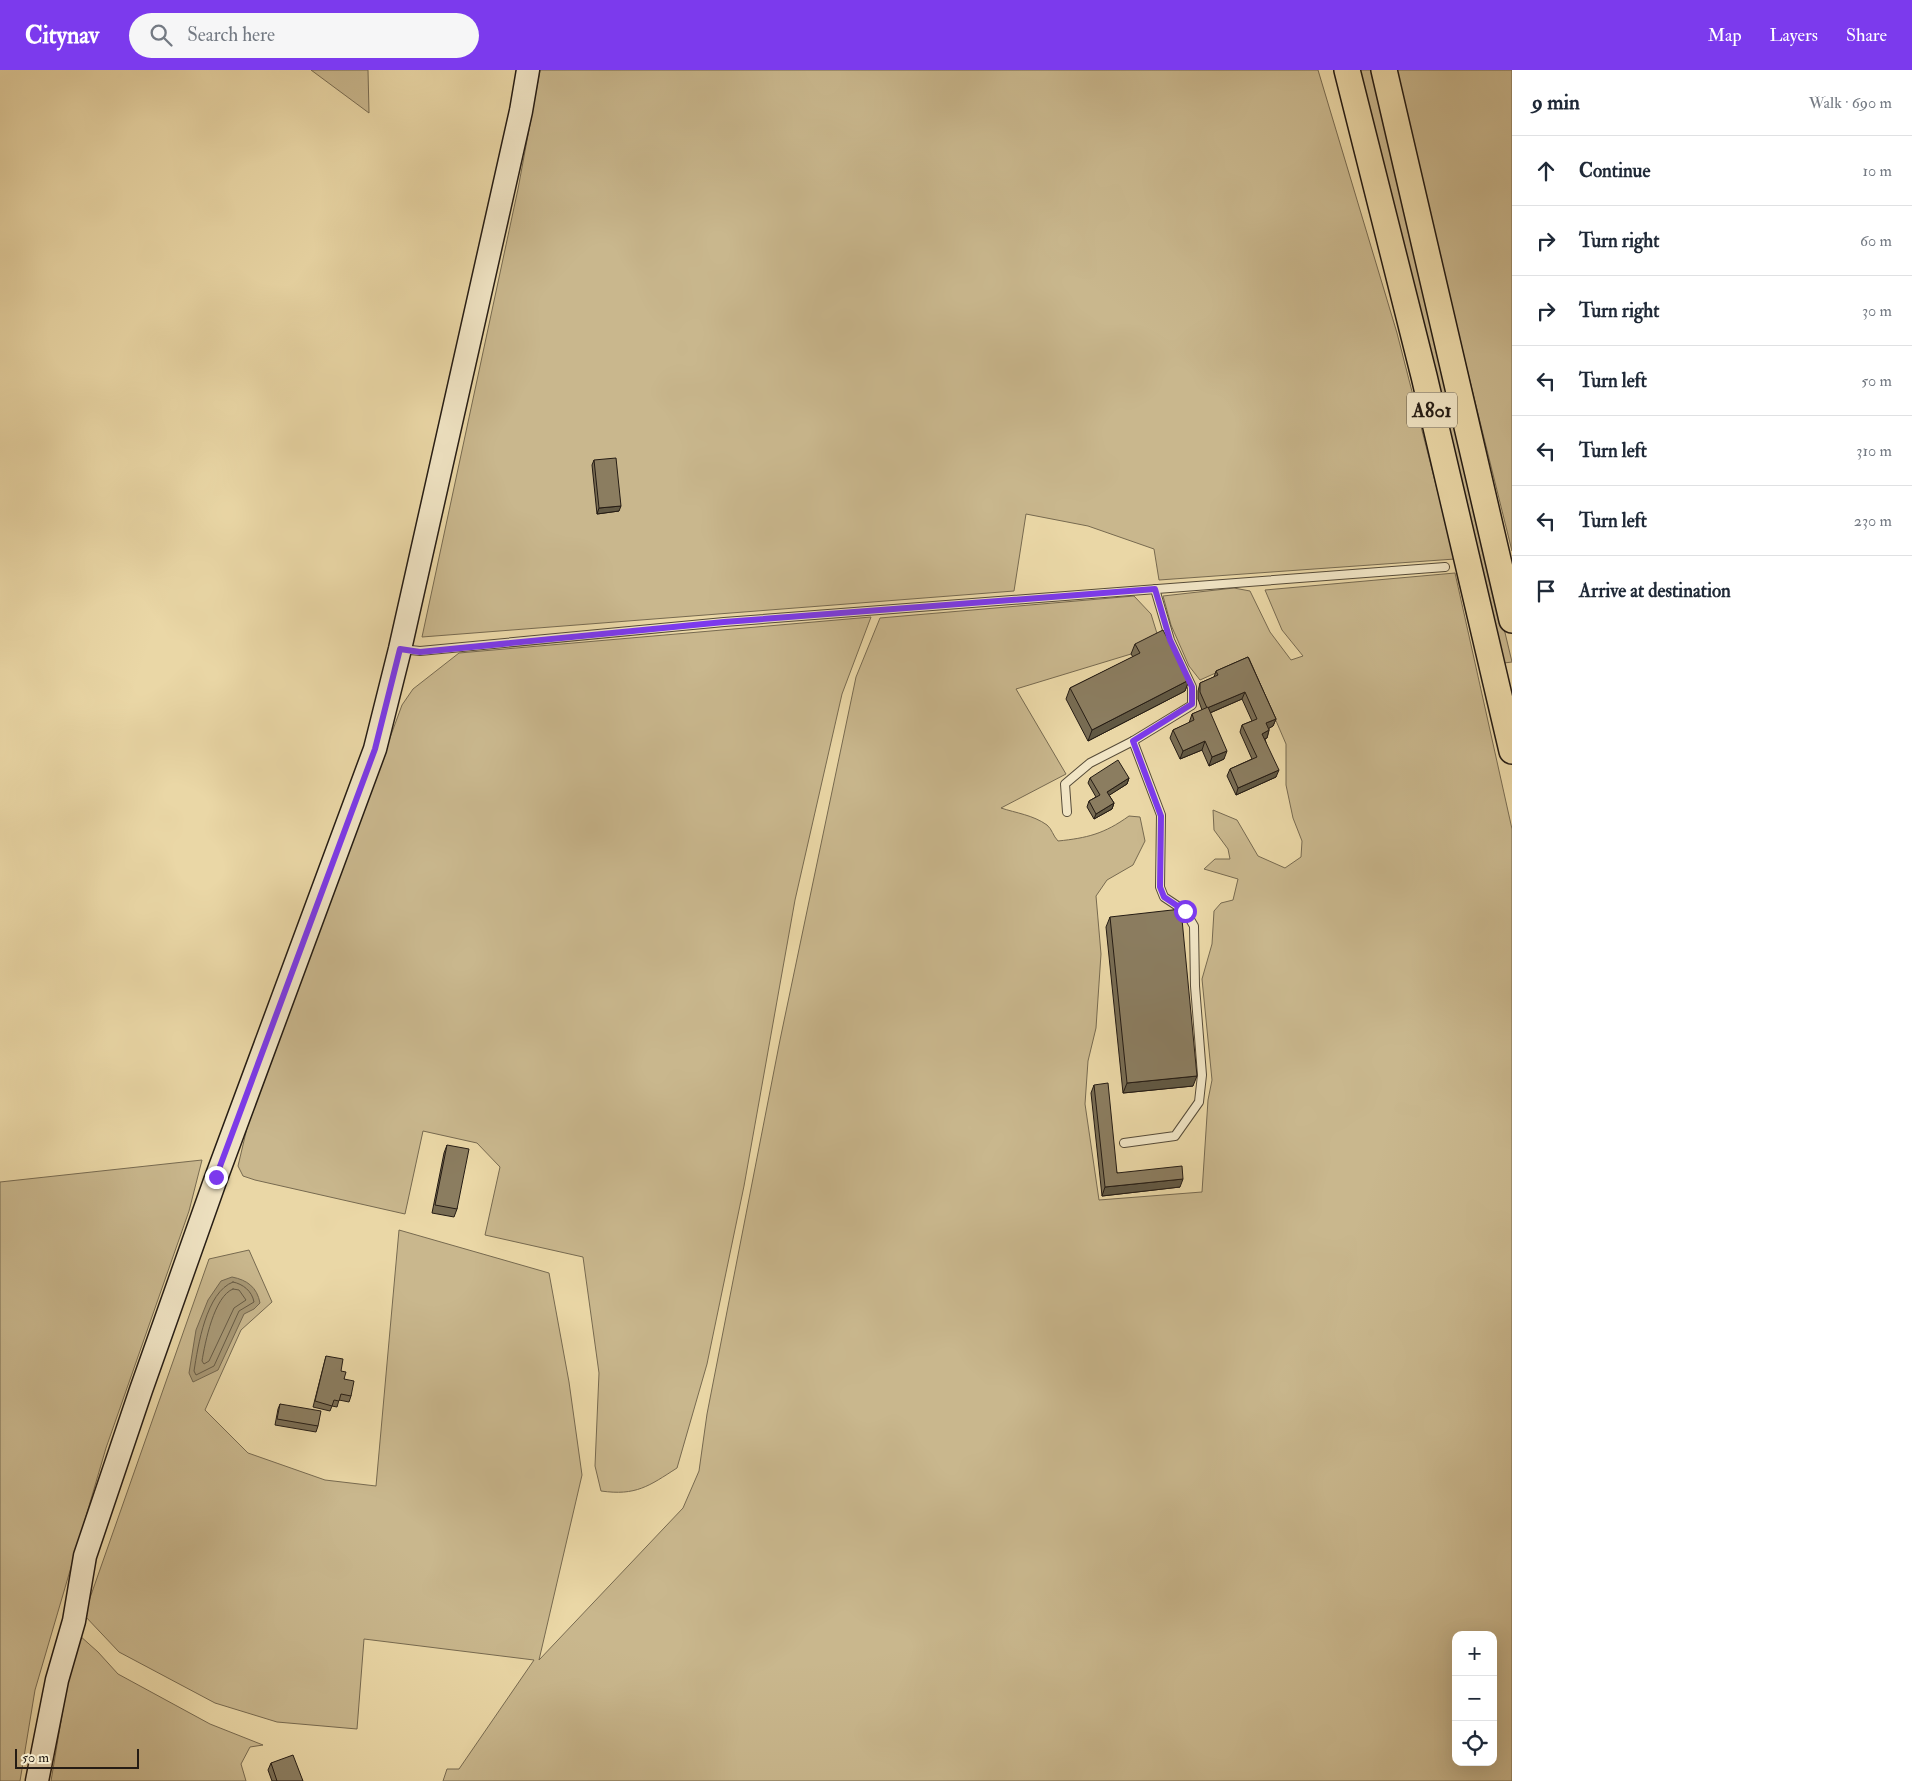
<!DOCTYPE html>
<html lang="en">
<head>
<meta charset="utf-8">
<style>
  :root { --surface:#fff; --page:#f6f6f7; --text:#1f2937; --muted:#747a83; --line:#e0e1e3; --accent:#7c3aed }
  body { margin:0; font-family:"IM FELL Double Pica",serif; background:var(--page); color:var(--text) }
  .controls { position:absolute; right:15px; bottom:15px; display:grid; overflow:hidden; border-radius:10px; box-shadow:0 5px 20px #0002 }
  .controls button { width:45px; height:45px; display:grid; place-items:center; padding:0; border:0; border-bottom:1px solid var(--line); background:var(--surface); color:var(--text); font:25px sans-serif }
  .scale { position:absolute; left:15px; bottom:12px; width:124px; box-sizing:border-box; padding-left:5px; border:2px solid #251c14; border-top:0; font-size:14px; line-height:18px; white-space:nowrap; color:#251c14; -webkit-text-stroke:4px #f1e5c5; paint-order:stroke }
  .stop { position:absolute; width:15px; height:15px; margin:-11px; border:4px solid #7c3aed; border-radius:50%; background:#fff }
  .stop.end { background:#7c3aed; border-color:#fff; box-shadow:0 1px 5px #0008 }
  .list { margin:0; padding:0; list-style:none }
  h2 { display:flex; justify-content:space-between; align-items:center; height:65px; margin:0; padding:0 20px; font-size:21px }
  h2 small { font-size:16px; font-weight:400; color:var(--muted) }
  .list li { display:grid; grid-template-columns:32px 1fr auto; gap:15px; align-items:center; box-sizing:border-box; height:70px; padding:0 20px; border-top:1px solid var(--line) }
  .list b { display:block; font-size:19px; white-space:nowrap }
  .list em { font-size:16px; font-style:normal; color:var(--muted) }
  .icon { flex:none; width:28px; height:28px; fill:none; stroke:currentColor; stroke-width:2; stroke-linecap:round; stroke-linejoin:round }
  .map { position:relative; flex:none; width:1512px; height:1711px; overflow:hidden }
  header { display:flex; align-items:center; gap:30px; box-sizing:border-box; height:70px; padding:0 25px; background:var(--accent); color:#fff }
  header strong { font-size:24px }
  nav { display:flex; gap:28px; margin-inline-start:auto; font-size:18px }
  .search { width:350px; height:45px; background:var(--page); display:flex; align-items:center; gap:12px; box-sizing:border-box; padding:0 18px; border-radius:28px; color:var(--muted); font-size:19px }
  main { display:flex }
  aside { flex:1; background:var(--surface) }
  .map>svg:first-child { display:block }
  .green { fill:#c9b78d; stroke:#776a50; fill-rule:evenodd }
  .water { fill:#a79774; stroke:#73664e }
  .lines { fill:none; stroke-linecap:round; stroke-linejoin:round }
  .shore { stroke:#665a44; stroke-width:1 }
  .lane-casing { stroke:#564b38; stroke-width:10 }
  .secondary-casing { stroke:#251c14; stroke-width:25 }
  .primary-casing { stroke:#251c14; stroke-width:28 }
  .lane { stroke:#f1e5c5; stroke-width:8 }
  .secondary { stroke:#f1e5c5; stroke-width:22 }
  .primary { stroke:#ead7a6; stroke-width:25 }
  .wall { fill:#786c53; stroke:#251c14 }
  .shaded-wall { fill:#615843; stroke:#251c14 }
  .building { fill:#8b7d60; stroke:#251c14 }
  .route { stroke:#7c3aed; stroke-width:6 }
  .labels { text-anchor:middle; stroke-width:4.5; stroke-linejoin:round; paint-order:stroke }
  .shield { fill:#f1e5c5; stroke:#625849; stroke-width:1 }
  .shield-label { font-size:20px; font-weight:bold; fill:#251c14 }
</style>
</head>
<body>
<header>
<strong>Citynav</strong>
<div class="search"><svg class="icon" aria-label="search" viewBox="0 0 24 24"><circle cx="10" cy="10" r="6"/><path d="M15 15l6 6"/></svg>Search here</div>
<nav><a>Map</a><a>Layers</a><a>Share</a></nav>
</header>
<main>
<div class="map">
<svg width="1512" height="1711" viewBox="0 0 1512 1711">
  <rect width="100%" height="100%" fill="#ead7a6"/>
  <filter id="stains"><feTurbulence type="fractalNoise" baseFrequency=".004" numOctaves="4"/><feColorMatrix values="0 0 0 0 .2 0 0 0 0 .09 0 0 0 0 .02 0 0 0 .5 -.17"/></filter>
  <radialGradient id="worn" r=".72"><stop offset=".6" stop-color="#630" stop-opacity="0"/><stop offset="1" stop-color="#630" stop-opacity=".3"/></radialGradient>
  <g class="green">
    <polygon points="311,0 368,0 369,43"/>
    <polygon points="540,0 1318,0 1397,263 1455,489 1159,510 1154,479 1088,456 1026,444 1014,521 422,567 518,119"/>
    <polygon points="1356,0 1371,0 1512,592 1504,593"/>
    <polygon points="1396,0 1512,0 1512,481 1466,295"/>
    <path d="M1455 503 1512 759V1711H443L447 1699H459L534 1590 364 1569 357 1659 277 1652 215 1633 119 1582 84 1545 209 1189 249 1180 272 1232 241 1260 205 1340 248 1383 325 1410 376 1416 399 1160 549 1203 569 1312 582 1405 539 1590 683 1438 699 1401 707 1344 780 970 856 607 880 548 1134 526 1151 544 1159 570 1131 584 1016 619 1066 704 1001 738C1016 743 1033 745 1047 755 1052 759 1053 766 1058 771 1087 768 1104 764 1129 746L1140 747 1145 771 1133 795 1107 810 1096 826 1101 884 1096 958 1088 991 1085 1034 1099 1130 1202 1122 1208 1030 1212 1010 1202 909 1212 874 1214 841 1221 833 1233 830 1238 809 1204 799 1215 789H1230L1228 779 1214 760 1213 740 1237 750 1258 786 1285 798 1301 787 1302 771 1293 748 1286 715V674L1249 588 1200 610 1189 596 1171 555 1163 526 1234 518 1250 521 1270 562 1291 590 1303 586 1282 560 1265 520ZM1456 1565H1493V1692H1456Z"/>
    <path d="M871 547 842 624 795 830 744 1116 707 1294 677 1398C649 1416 636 1426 601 1421L595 1396 599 1303 583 1187 485 1165 500 1097 477 1073 423 1061 405 1144 255 1110 243 1106 238 1096 247 1058 402 635 413 619 459 583Z"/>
    <polygon points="202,1090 189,1141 106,1378 35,1620 20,1711 0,1711 0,1112"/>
    <polygon points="79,1565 98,1582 118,1604 210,1654 263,1675 250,1677 241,1694 246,1711 51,1711 75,1567"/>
  </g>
  <path class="water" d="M232 1207C247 1210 257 1217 260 1233L254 1239 244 1244 218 1300 193 1312 189 1303 196 1260 208 1230 221 1211Z"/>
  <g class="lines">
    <g class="shore">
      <path d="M233 1212C243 1214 252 1221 254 1232L239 1241 214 1296 196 1305 194 1301C198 1276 206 1222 233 1212Z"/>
      <path d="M233 1219 239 1220 246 1230 234 1238 209 1291 204 1294 202 1291C205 1273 214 1226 233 1219Z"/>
    </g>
    <defs>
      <g id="lane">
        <polyline points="401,579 420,581 724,552 1445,497"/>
        <polyline points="1067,742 1065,714 1090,693 1133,671 1192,635 1192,617 1170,570 1155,519"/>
        <polyline points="1124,1073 1175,1066 1199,1032 1202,1005 1195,916 1194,856 1185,841 1164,827 1160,817 1161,745 1133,671"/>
      </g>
      <polyline id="secondary" points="37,1711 57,1610 74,1551 85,1486 141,1320 215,1111 375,679 400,579 521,41 528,0"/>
      <g id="primary">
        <polyline points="1347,0 1424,306 1512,681"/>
        <polyline points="1384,0 1512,550"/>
      </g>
    </defs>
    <use href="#lane" class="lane-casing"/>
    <use href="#secondary" class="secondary-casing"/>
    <use href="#primary" class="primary-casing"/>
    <use href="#lane" class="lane"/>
    <use href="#secondary" class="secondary"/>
    <use href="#primary" class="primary"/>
  </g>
  <g class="wall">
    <polygon points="594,390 619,441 597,444 592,395"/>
    <polygon points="1135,574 1189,610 1185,621 1088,671 1066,629 1070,618 1133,587 1131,584"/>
    <polygon points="1248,587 1276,649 1273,656 1269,658 1269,660 1267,668 1265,669 1276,707 1236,725 1227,706 1230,699 1252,689 1240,662 1242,655 1252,651 1242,629 1210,643 1224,689 1209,696 1202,680 1180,689 1170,668 1173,660 1189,653 1192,644 1202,640 1198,629 1198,621 1200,613 1214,607 1216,601"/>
    <polygon points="1090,708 1129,708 1127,714 1109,725 1114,733 1112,739 1094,749 1087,737 1089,731 1096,727 1088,713"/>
    <polygon points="1110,847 1193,1016 1123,1023 1106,857"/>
    <polygon points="1094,1015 1117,1103 1180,1117 1102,1126 1091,1023"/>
    <polygon points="447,1075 457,1139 454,1147 432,1143 444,1083"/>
    <polygon points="326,1286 341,1301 351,1326 349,1332 339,1330 337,1337 332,1336 330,1341 313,1337"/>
    <polygon points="280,1334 318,1356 316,1362 275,1355 278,1339"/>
    <polygon points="271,1693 303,1711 272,1711 268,1700"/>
  </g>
  <g class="shaded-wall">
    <polygon points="621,436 619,441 597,444 599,438"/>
    <polygon points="1189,610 1185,621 1088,671 1092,660"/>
    <polygon points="1245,622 1242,629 1205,645 1207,638"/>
    <polygon points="1276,649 1273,656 1264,661 1266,653"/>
    <polygon points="1269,660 1267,668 1260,671 1262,664"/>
    <polygon points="1205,671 1202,680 1180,689 1183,681"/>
    <polygon points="1227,681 1224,689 1209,696 1212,687"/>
    <polygon points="1279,700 1276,707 1236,725 1238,718"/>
    <polygon points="1129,708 1127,714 1105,728 1107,722"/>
    <polygon points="1114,733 1112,739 1094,749 1096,744"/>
    <polygon points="1197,1006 1193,1016 1123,1023 1127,1013"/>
    <polygon points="1183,1109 1180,1117 1102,1126 1105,1117"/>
  </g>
  <g class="building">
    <polygon points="616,388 621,436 599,438 594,390"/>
    <polygon points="1163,560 1189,610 1092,660 1070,618 1140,583 1135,574"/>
    <polygon points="1248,587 1276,649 1266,653 1269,660 1262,664 1279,700 1238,718 1230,699 1257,687 1242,655 1257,649 1245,622 1207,638 1200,622 1200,613 1218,605 1216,601"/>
    <polygon points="1208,637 1227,681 1212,687 1205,671 1183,681 1173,660 1194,650 1192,644"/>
    <polygon points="1118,690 1129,708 1107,722 1114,733 1096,744 1089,731 1100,725 1090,708"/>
    <polygon points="1181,839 1197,1006 1127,1013 1110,847"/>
    <polygon points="1108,1013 1117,1103 1182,1096 1183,1109 1105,1117 1094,1015"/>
    <polygon points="447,1075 469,1079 457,1139 435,1135"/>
    <polygon points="326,1286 343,1289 341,1301 346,1302 344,1309 354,1311 351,1326 341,1324 339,1331 334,1330 332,1336 315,1331"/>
    <polygon points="280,1334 321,1341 318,1356 277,1349"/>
    <polygon points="293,1685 303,1711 277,1711 271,1693"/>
  </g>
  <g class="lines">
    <polyline class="route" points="216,1107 375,679 400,579 420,582 724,552 1155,519 1170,570 1192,617 1192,634 1133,671 1161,746 1160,817 1164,827 1185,841"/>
  </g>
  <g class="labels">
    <rect class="shield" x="1407" y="322.5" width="50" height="35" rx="4"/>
    <g class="shield-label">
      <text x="1432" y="347">A801</text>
    </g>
  </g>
  <rect width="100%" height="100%" filter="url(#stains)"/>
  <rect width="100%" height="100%" fill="url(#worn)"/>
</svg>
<div class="controls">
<button>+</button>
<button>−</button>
<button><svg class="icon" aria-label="locate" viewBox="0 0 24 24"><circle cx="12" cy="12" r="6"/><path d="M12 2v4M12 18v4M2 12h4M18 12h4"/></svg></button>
</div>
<div class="scale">50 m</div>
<div class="stop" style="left:1185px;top:841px"></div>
<div class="stop end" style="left:216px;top:1107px"></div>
</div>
<aside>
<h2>9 min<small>Walk · 690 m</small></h2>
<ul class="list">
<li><svg class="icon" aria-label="ahead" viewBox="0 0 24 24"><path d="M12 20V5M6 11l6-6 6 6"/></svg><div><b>Continue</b></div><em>10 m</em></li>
<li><svg class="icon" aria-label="right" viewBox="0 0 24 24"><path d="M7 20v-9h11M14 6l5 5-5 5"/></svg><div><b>Turn right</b></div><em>60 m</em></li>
<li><svg class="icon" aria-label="right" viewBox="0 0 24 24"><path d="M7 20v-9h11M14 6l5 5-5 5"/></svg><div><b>Turn right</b></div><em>30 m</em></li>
<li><svg class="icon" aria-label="left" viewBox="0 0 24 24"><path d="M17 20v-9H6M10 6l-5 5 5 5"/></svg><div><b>Turn left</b></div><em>50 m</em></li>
<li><svg class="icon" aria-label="left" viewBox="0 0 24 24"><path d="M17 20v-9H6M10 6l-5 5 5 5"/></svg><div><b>Turn left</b></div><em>310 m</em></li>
<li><svg class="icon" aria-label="left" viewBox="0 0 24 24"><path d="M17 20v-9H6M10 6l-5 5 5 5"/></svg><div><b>Turn left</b></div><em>230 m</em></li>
<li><svg class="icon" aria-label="arrive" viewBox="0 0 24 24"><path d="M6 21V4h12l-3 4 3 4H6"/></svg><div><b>Arrive at destination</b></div></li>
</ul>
</aside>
</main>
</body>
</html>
